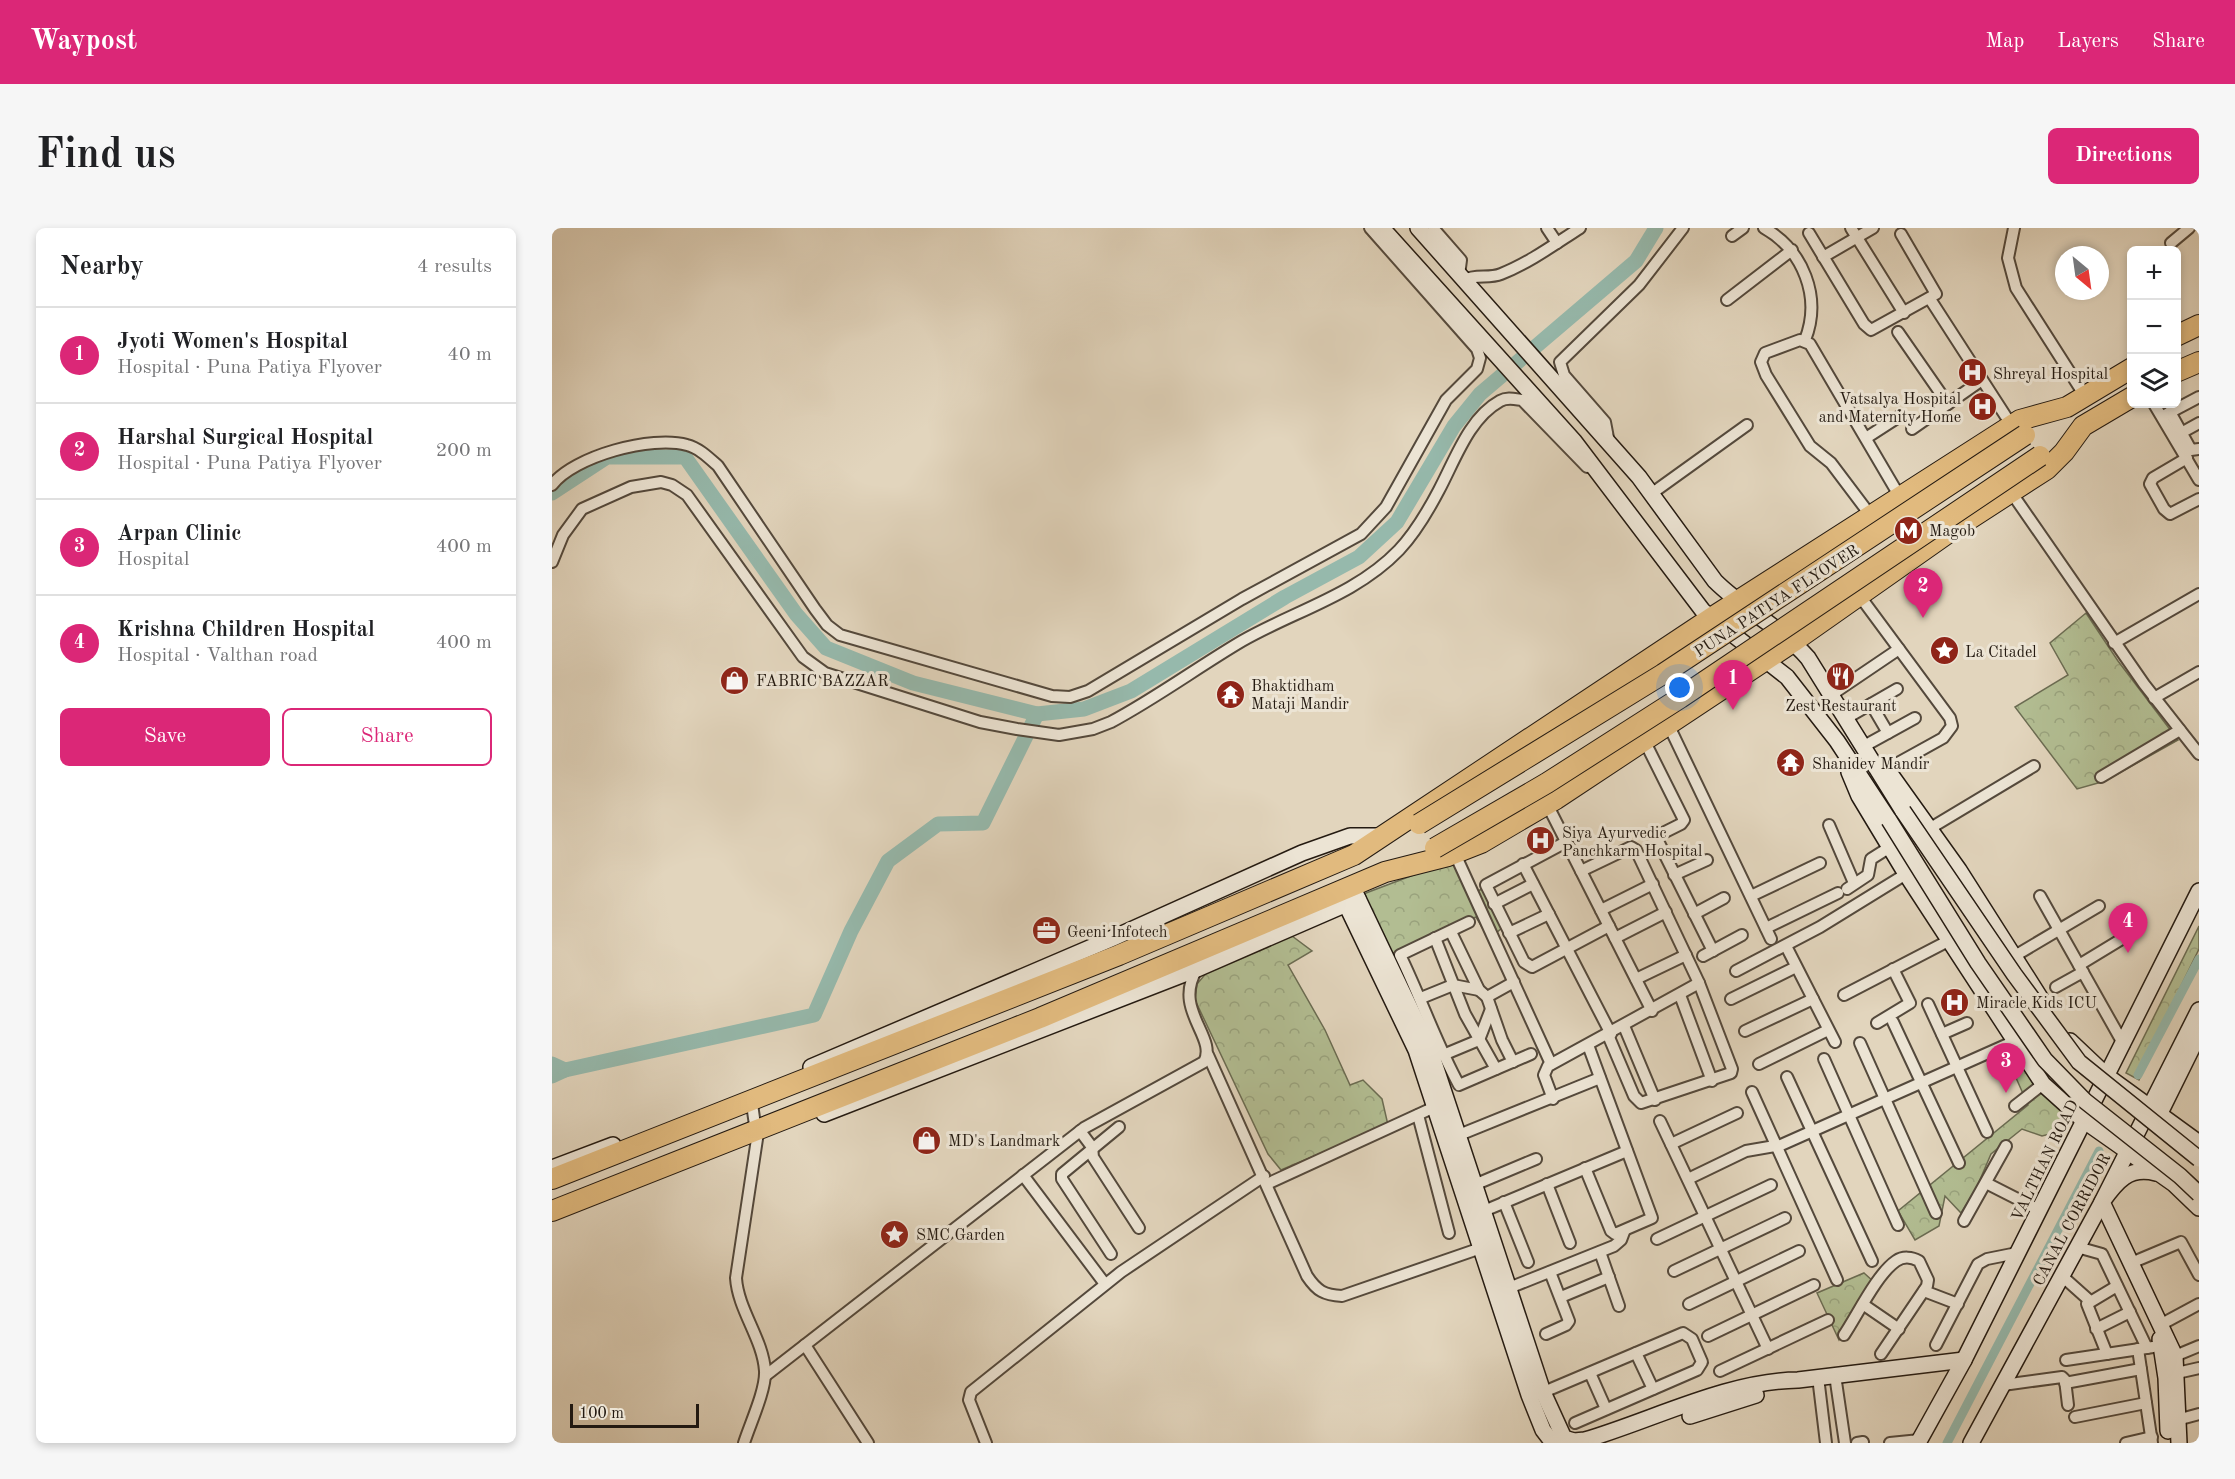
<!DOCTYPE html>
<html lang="en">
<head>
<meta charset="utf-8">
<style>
  :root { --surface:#fff; --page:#f6f6f6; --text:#202124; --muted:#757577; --line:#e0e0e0; --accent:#db2777 }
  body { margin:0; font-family:"Old Standard TT",serif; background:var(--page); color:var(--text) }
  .controls { position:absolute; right:18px; top:18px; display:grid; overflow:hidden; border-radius:9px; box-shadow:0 3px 9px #0003 }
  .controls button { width:54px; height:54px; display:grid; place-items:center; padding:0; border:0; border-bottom:2px solid var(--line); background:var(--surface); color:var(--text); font:30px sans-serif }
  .compass { position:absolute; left:1503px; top:18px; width:54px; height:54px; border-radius:50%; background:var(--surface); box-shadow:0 3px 9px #0003; rotate:151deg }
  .scale { position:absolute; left:18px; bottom:15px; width:129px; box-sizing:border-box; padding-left:6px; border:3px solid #241a11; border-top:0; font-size:16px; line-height:21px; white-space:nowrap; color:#241a11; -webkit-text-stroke:4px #ece4d4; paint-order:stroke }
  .you { position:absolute; left:1128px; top:460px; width:21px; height:21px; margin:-15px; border:4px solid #fff; border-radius:50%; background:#1a73e8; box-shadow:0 0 0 9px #1a73e833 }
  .badge { display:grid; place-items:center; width:39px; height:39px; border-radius:50%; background:var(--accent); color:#fff; font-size:20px; font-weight:700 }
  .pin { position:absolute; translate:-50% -50px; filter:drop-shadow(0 2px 3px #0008) }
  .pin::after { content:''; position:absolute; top:32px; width:21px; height:18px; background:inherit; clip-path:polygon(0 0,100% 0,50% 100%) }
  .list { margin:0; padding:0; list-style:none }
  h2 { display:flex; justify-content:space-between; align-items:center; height:78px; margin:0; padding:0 24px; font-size:26px }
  h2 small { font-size:20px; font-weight:400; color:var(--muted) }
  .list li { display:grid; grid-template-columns:39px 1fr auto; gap:18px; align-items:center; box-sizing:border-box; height:96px; padding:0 24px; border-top:2px solid var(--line) }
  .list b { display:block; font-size:22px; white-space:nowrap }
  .list p { margin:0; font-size:20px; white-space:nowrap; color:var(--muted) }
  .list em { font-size:20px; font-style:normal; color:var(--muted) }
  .actions { display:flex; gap:12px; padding:18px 24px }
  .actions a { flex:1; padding:14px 0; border:2px solid var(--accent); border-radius:9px; text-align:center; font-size:21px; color:var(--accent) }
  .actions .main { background:var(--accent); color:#fff }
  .icon { flex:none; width:33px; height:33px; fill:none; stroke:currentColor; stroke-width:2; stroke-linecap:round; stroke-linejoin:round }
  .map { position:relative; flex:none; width:1647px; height:1215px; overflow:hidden; border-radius:9px }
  header { display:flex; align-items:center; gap:36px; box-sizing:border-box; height:84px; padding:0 30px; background:var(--accent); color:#fff }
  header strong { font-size:28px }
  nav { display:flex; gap:33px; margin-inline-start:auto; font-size:21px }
  .intro { display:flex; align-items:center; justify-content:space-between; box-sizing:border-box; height:144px; padding:0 36px }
  h1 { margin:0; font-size:42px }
  .button { padding:15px 27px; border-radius:9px; background:var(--accent); color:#fff; font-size:21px; font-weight:700 }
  main { display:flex; gap:36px; padding:0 36px }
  aside { flex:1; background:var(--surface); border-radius:9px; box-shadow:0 3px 9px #0003 }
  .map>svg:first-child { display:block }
  .forest { fill:url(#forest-crowns); stroke:#6b6c52; stroke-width:1.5 }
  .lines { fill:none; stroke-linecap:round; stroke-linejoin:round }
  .canal { stroke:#96b9ac; stroke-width:9 }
  .river { stroke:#96b9ac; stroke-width:15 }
  .street-casing { stroke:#54493c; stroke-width:14 }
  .secondary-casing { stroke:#241a11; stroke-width:18 }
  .highway-casing { stroke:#241a11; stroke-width:22 }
  .street { stroke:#ece4d4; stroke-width:10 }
  .secondary { stroke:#ece4d4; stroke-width:15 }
  .highway { stroke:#e1ba7e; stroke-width:20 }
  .secondary-bridge-casing { stroke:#241a11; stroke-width:18; stroke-linecap:butt }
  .highway-bridge-casing { stroke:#241a11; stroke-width:22; stroke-linecap:butt }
  .secondary-bridge { stroke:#ece4d4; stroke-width:15 }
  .highway-bridge { stroke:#e1ba7e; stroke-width:20 }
  .labels { text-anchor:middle; stroke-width:6; stroke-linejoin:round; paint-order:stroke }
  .poi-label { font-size:16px; fill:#241a11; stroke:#ece4d4; text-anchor:start }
  .street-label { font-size:16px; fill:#241a11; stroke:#ece4d4 }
</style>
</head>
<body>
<header>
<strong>Waypost</strong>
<nav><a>Map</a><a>Layers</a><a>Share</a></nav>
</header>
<div class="intro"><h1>Find us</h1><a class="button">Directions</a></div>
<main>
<aside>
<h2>Nearby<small>4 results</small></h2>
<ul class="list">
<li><span class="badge">1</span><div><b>Jyoti Women's Hospital</b><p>Hospital · Puna Patiya Flyover</p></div><em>40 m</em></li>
<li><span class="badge">2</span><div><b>Harshal Surgical Hospital</b><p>Hospital · Puna Patiya Flyover</p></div><em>200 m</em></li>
<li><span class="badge">3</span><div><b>Arpan Clinic</b><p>Hospital</p></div><em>400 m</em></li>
<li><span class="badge">4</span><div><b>Krishna Children Hospital</b><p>Hospital · Valthan road</p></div><em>400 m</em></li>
</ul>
<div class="actions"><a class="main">Save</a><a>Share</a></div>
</aside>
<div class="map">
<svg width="1647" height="1215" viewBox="0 0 1647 1215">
  <defs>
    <pattern id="forest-crowns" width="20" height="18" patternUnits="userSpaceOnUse" patternTransform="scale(1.5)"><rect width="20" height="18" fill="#b2bd92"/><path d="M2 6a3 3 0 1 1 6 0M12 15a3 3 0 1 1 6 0" fill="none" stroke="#99a27d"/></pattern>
  </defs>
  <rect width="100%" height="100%" fill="#e2d5bd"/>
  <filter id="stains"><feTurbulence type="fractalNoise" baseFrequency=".00333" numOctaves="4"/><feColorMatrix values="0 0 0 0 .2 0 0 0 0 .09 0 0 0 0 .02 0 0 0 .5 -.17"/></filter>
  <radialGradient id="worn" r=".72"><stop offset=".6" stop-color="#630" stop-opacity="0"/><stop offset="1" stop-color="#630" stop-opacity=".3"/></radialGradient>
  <g class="forest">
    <polygon points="1534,385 1566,433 1626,512 1553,553 1525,561 1463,479 1516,447 1498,415"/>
    <polygon points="901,632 916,666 931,661 951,699 937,711 924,689 830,730 864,843 841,787 793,689 814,665"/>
    <polygon points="1647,698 1647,721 1610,797 1587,852 1574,845"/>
    <polygon points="740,708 760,723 736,737 773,802 798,857 811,852 830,871 836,897 729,942 716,926 643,772 645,756 656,743"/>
    <polygon points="1465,820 1511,879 1506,904 1490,908 1470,901 1439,926 1424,961 1409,985 1393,968 1387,998 1363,1012 1346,983 1476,877 1454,827"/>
    <polygon points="1312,1045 1323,1055 1287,1112 1265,1065"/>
  </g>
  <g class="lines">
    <g class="canal">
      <polyline points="1586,847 1647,731"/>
      <polyline points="1395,1215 1547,923"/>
    </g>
    <g class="river">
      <polyline points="0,265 55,229 133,229 244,386 274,420 361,455 485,486 532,481 579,463 733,369 807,329 845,294 902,198 928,166 1084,33 1104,0"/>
      <polyline points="0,836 13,842 0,848"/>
      <polyline points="13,842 262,787 299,703 336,633 386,596 431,595 485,486"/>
    </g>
    <defs>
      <g id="street">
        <polyline points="881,0 909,32 907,47"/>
        <polyline points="995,0 1005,15"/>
        <path d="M1212 0C1251 22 1270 69 1253 112"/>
        <polyline points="1299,0 1352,85"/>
        <polyline points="1462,0 1456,30 1464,60 1533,168"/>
        <polyline points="1257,5 1312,96 1319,102 1384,66 1349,6"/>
        <polyline points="1180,8 1191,0"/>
        <polyline points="1619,15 1637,0"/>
        <polyline points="1271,29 1321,0"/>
        <path d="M912 52C924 46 937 51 949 46 977 35 1003 16 1028 0"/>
        <polyline points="1378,71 1460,198"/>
        <polyline points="1175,72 1240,22"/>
        <polyline points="1346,104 1396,176"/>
        <polyline points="1602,176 1647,252"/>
        <polyline points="1618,184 1639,222 1647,221"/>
        <polyline points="1613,187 1647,169"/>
        <polyline points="1360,201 1430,152"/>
        <polyline points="1629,205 1647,195"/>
        <polyline points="1314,210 1348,188"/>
        <polyline points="1057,215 1053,194 1012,147 1008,134 1087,57 1131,0"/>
        <polyline points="1635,230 1601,250 1598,256 1612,281 1618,286 1647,271"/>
        <path d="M0 257C22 228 100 207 135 217 147 220 157 230 166 238L263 381 275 397 288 407 500 468 518 469 536 463 690 371 809 306 834 279 894 172 925 141 928 130 925 121 818 0"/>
        <polyline points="1459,264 1592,456 1647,526"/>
        <polyline points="1099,266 1195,197"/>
        <polyline points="1319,288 1279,235 1258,218 1214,147 1209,134 1213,125 1248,112 1258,116 1348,269"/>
        <path d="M0 334 11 307 30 281 79 259 109 254 120 257 135 267 251 429 273 445 428 494 465 501 507 507 541 501 559 494C604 470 646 439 690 413 742 383 804 367 847 322 863 305 876 283 887 262 903 232 917 190 948 173 955 169 962 171 970 172L1035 239"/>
        <polyline points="1307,367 1398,490 1400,498 1391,510 1335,541"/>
        <polyline points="1562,415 1647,366"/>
        <polyline points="1279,467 1347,421"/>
        <polyline points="1602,470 1647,444"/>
        <polyline points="1319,476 1336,505"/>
        <polyline points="1293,491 1345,461"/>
        <polyline points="1116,496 1219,711"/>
        <polyline points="1092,512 1132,592 1129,596 1107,607 1106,613 1161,723"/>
        <polyline points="1314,517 1363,490"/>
        <polyline points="1549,549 1628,502"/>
        <polyline points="995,576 1100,783"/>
        <polyline points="1277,597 1302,655"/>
        <polyline points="1377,601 1482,538"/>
        <polyline points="1014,614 934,657 972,734 980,739 1057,698"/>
        <polyline points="903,626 999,836"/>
        <polyline points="971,636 1059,806"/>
        <polyline points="1029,643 1079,619 1084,622 1147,755 1180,841 1179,845 1089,875 1082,868 1056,807"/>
        <polyline points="1122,647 1155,632"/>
        <polyline points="1295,661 1316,647 1319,631 1338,619"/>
        <polyline points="1199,668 1268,635"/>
        <polyline points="1488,668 1572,817"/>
        <polyline points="942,676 981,656"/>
        <polyline points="1049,682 1101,656"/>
        <polyline points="1142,686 1172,670"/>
        <path d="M917 694 848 727C869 770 884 815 907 857L979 826"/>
        <polyline points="1214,700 1286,665"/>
        <polyline points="899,704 927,762 935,769 950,812 961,834"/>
        <polyline points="957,705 997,686"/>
        <polyline points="883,710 913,786 944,841"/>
        <polyline points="1063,710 1114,684"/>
        <polyline points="1234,718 1283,814"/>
        <polyline points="1151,728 1190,707"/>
        <polyline points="1461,729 1547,678"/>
        <polyline points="1527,737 1583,703"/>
        <polyline points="1184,743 1268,699 1354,646"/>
        <polyline points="1084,751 1134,727"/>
        <polyline points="1504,759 1531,744"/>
        <polyline points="1128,767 1160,853"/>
        <polyline points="1292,767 1398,712"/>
        <polyline points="935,769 962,754"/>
        <polyline points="869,770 901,757 927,762"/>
        <polyline points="1179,771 1244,739"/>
        <polyline points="1376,776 1435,904"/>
        <polyline points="1341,794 1407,935"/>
        <polyline points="1325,795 1358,775 1341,741"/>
        <polyline points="1072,798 1103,872"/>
        <polyline points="1193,803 1261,771"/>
        <polyline points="1390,806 1415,795"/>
        <polyline points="1308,815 1384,985"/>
        <path d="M656 827 755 1048C765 1063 772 1067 790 1068L929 1020"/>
        <polyline points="891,827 927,812 939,781"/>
        <polyline points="1272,831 1346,997"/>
        <polyline points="1207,836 1276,802"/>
        <polyline points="1235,849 1320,1033"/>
        <polyline points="1200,864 1285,1052"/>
        <polyline points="1001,871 992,847 996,838 1147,755"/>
        <polyline points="1463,878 1491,856"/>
        <polyline points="866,887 897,1005"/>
        <polyline points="1108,893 1216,1121"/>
        <polyline points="528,903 540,919 541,929 587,1000"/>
        <polyline points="907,907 1048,850"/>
        <polyline points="1119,916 1185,885"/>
        <polyline points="1033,940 1059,1003 1063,1006 1100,990 1036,817"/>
        <polyline points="471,947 553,1056"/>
        <polyline points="1136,951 1194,923 1229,917 1463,813"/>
        <polyline points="1434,955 1487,982"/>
        <polyline points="715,956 887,877"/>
        <polyline points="995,956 1018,1015"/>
        <polyline points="922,957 984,931"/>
        <polyline points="952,974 976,1034"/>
        <polyline points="927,985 1075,923"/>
        <polyline points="1412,993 1454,918"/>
        <polyline points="1105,1011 1219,957"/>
        <polyline points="1525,1019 1550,1026 1595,1120"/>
        <polyline points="1048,1024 1067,1078"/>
        <polyline points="559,1026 510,951 510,946 567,899"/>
        <polyline points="1579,1035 1629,1014 1647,1047"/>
        <polyline points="1122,1043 1233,990"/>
        <polyline points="1510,1048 1538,1073"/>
        <polyline points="952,1062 1062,1018 1069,1012 1072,1004"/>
        <polyline points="1372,1063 1406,1076"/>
        <polyline points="1009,1069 1057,1049"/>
        <polyline points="1137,1076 1247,1023"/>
        <polyline points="1312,1077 1347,1101"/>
        <polyline points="1608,1097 1647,1076"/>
        <polyline points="1544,1101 1578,1084"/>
        <polyline points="994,1106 1014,1097 1017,1093 998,1044"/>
        <path d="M1292 1107C1306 1086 1325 1046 1344 1033 1351 1028 1360 1029 1367 1033L1376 1052 1375 1058 1329 1126"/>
        <polyline points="1156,1108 1262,1057"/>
        <polyline points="253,1117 316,1215"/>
        <polyline points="1384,1117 1426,1036 1435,1031 1465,1025"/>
        <polyline points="1586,1121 1600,1215"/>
        <polyline points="1084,1125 1101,1161"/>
        <polyline points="1555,1126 1535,1076 1565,1058"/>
        <polyline points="1623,1128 1647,1118"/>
        <polyline points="1514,1132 1601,1119"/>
        <polyline points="1168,1143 1276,1092"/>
        <polyline points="1038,1145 1054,1181"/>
        <polyline points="1625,1145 1647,1140"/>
        <polyline points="1283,1147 1293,1215"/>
        <path d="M213 1148 532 900 652 834C666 809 620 782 645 741"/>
        <polyline points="1266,1149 1274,1215"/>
        <polyline points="1513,1155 1589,1141"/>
        <polyline points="1451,1157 1510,1149 1513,1152 1516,1177"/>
        <polyline points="987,1166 1131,1105 1140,1111 1150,1134 1145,1142 1023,1195"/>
        <polyline points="1523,1189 1594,1175"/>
        <polyline points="1625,1192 1647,1186"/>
        <path d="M192 1215C198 1196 214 1162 213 1143 211 1111 186 1082 184 1050L205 911 199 869"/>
        <polyline points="434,1215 417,1172 419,1164 569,1044 712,948"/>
        <polyline points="1305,1215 1311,1214"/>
        <polyline points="1338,1215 1368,1212"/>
        <polyline points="1574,1215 1600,1209"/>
      </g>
      <g id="secondary">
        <polyline points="830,0 1022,213 1151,383 1235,449 1285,513 1337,592"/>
        <path d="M866 0 1087 249 1163 353C1192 382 1229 399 1256 430L1351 583"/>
        <polyline points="1297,544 1307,568 1354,646 1491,856 1531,892 1622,956 1647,980"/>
        <polyline points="1337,544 1407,642 1489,771"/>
        <path d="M800 658 878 822 991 1164 1012 1210 1022 1213 1033 1212C1101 1192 1175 1153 1246 1152L1412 1132"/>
        <polyline points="790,668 864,822 977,1167 991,1202 1001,1215"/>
        <polyline points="1518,813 1555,848 1647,915"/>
        <polyline points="259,839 561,710 750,625 798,608 829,608"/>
        <polyline points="1608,885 1647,806"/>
        <polyline points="272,886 645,741 806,671"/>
        <polyline points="0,940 61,917"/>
        <path d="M1604 945C1577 938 1565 953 1550 974L1623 1128 1627 1215"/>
        <polyline points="1608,1111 1614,1150 1616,1203"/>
        <polyline points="1138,1188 1204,1167"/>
        <polyline points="1366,1215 1412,1132 1647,663"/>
        <polyline points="1419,1215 1550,974 1647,782"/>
      </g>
      <g id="highway">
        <polyline points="1624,108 1647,97"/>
        <polyline points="1624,144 1647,134"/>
        <polyline points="0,951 567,727 802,627 1159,390 1468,192 1515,179 1580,140"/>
        <polyline points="0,983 488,790 833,644 896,628 929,615 1004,571 1241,414 1396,305 1495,241 1512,224 1531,198 1580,169"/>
      </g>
    </defs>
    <use href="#street" class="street-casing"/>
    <use href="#secondary" class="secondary-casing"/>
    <use href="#highway" class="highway-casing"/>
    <use href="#street" class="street"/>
    <use href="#secondary" class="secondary"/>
    <use href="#highway" class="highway"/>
    <defs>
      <g id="secondary-bridge">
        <polyline points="1351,583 1462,746 1527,834 1647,931"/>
        <polyline points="1337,592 1426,735 1493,832 1533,873 1628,948 1647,966"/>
      </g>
      <g id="highway-bridge">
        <polyline points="867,596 1111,446 1473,207"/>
        <polyline points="883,620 995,555 1128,470 1488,228"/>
      </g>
    </defs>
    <use href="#secondary-bridge" class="secondary-bridge-casing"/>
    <use href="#highway-bridge" class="highway-bridge-casing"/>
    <use href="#secondary-bridge" class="secondary-bridge"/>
    <use href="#highway-bridge" class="highway-bridge"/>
  </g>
  <defs>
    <symbol id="hospital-disc" viewBox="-11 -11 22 22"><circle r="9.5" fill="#8f2418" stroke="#ece4d4"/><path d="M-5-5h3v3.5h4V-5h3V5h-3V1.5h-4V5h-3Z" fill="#fff"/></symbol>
    <symbol id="metro-disc" viewBox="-11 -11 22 22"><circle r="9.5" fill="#8f2418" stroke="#ece4d4"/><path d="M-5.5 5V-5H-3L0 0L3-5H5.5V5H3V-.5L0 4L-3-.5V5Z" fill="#fff"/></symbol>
    <symbol id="sight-disc" viewBox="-11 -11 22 22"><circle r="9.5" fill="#8f2418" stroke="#ece4d4"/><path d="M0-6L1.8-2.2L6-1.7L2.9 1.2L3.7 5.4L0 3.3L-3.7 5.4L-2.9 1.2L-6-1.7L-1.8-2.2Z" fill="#fff"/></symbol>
    <symbol id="restaurant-disc" viewBox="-11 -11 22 22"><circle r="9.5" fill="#8f2418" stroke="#ece4d4"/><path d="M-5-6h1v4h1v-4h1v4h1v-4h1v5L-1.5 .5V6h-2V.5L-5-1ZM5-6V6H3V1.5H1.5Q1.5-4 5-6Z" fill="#fff"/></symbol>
    <symbol id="shop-disc" viewBox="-11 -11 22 22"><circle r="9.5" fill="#8f2418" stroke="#ece4d4"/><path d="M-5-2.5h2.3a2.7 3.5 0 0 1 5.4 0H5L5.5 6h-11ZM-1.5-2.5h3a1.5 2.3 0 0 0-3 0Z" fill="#fff"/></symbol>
    <symbol id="temple-disc" viewBox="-11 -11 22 22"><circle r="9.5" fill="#8f2418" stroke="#ece4d4"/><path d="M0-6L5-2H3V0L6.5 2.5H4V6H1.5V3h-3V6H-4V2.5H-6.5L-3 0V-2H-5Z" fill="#fff"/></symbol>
    <symbol id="office-disc" viewBox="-11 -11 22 22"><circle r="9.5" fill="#8f2418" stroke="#ece4d4"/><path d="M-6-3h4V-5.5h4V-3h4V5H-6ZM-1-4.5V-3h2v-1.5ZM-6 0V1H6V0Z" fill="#fff"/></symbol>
  </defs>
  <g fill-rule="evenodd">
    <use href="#hospital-disc" x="1404" y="128" width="33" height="33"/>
    <use href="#hospital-disc" x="1414" y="162" width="33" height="33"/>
    <use href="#metro-disc" x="1340" y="286" width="33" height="33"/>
    <use href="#sight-disc" x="1376" y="406" width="33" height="33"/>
    <use href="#restaurant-disc" x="1272" y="432" width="33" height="33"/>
    <use href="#shop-disc" x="166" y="436" width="33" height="33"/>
    <use href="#temple-disc" x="662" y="450" width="33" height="33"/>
    <use href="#temple-disc" x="1222" y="518" width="33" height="33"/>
    <use href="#hospital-disc" x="972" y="596" width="33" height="33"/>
    <use href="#office-disc" x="478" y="686" width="33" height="33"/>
    <use href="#hospital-disc" x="1386" y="758" width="33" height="33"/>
    <use href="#shop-disc" x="358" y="896" width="33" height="33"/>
    <use href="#sight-disc" x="326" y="990" width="33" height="33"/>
  </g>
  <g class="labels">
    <g class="poi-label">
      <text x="1441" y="151">Shreyal Hospital</text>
      <text x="1409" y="176" text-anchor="end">Vatsalya Hospital<tspan x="1409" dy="18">and Maternity Home</tspan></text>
      <text x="1377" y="308">Magob</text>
      <text x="1413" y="429">La Citadel</text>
      <text x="204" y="458">FABRIC BAZZAR</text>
      <text x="699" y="463">Bhaktidham<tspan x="699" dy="18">Mataji Mandir</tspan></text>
      <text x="1289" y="483" text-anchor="middle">Zest Restaurant</text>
      <text x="1260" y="541">Shanidev Mandir</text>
      <text x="1010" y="610">Siya Ayurvedic<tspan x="1010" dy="18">Panchkarm Hospital</tspan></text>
      <text x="515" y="709">Geeni Infotech</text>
      <text x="1424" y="780">Miracle Kids ICU</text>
      <text x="396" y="918">MD's Landmark</text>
      <text x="364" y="1012">SMC Garden</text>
    </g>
    <g class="street-label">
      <text transform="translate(1224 372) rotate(-33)" y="6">PUNA PATIYA FLYOVER</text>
      <text transform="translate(1492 932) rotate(-64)" y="6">VALTHAN ROAD</text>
      <text transform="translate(1519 991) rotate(-62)" y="6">CANAL CORRIDOR</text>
    </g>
  </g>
  <rect width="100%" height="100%" filter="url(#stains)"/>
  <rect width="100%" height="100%" fill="url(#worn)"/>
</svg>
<div class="controls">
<button>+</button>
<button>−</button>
<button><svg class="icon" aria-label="layers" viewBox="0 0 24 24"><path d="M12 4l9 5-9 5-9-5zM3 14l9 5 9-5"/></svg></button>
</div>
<svg class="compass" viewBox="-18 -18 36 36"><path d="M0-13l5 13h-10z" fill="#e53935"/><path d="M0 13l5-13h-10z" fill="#757577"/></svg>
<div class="scale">100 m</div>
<div class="you"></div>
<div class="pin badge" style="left:1181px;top:482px">1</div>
<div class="pin badge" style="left:1371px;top:390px">2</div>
<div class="pin badge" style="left:1454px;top:865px">3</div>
<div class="pin badge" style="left:1576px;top:725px">4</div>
</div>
</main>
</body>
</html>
